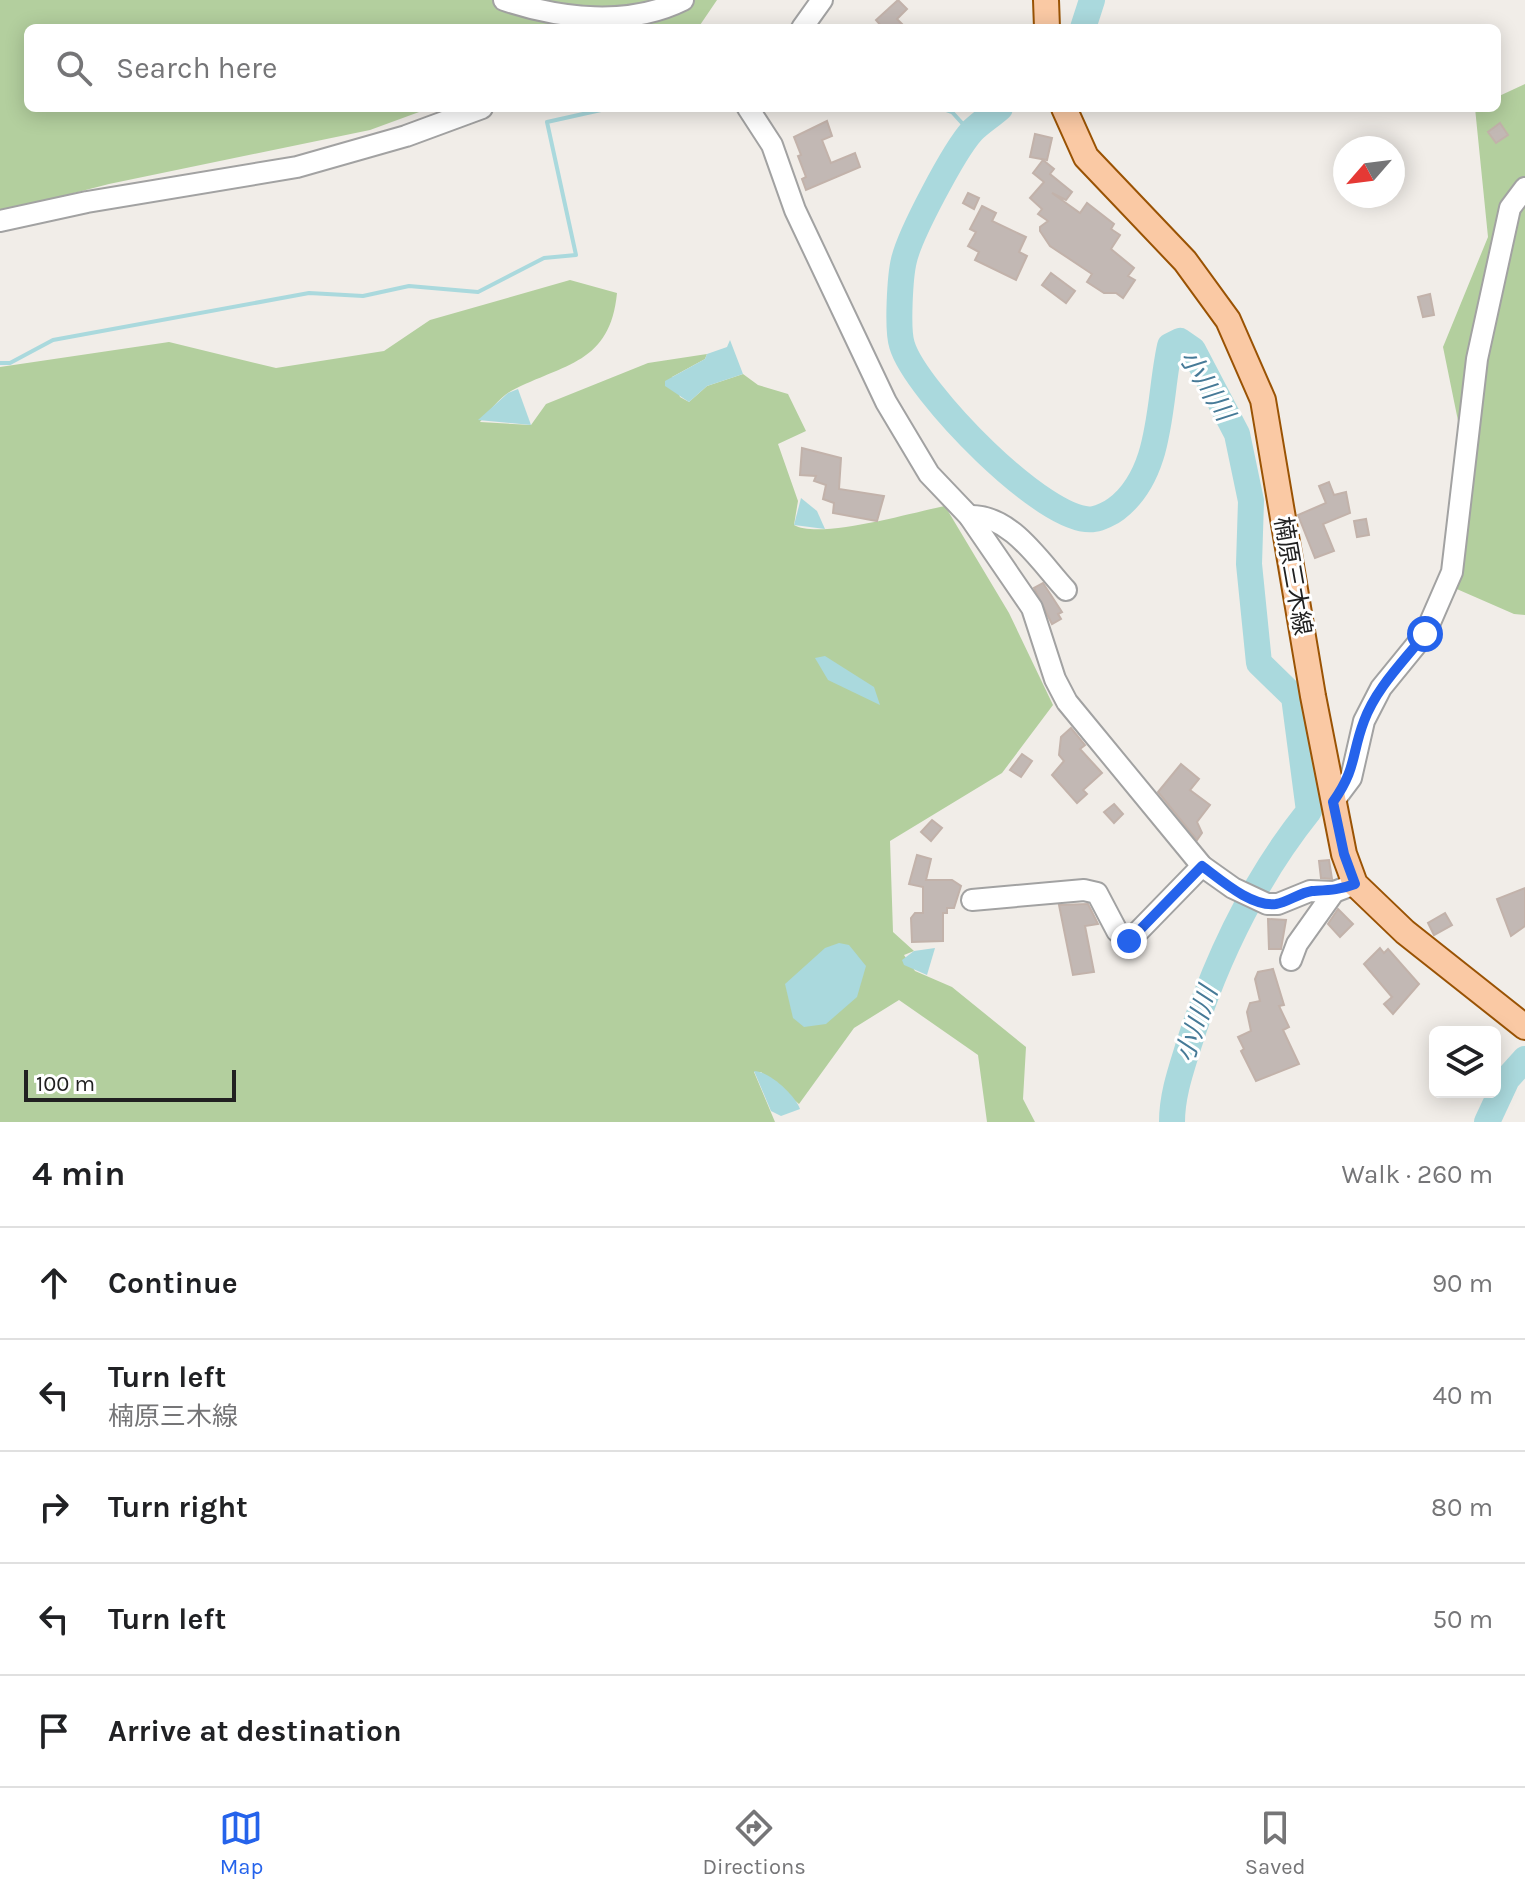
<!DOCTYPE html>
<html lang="en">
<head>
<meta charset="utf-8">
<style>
  :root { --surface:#fff; --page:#f6f6f6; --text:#202124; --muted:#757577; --line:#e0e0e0; --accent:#2563eb }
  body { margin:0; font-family:Karla,"Noto Sans JP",sans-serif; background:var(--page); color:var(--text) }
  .controls { position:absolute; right:24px; bottom:24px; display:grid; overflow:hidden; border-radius:12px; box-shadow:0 4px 20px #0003 }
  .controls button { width:72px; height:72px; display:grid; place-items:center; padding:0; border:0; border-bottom:2px solid var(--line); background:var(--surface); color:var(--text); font:40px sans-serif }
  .compass { position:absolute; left:1333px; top:136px; width:72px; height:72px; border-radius:50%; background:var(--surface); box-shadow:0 4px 20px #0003; rotate:242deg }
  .scale { position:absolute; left:24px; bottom:20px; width:212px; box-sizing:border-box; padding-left:8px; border:4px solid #212121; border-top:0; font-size:22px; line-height:28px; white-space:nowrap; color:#212121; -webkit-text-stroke:6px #fff; paint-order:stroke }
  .stop { position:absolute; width:24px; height:24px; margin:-18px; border:6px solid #2563eb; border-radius:50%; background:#fff }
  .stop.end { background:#2563eb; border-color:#fff; box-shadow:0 2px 8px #0008 }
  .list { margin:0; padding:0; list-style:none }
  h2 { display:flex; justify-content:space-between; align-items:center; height:104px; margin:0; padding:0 32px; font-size:34px }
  h2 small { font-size:26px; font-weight:400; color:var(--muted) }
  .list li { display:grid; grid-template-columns:52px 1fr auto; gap:24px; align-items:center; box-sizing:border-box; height:112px; padding:0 32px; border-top:2px solid var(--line) }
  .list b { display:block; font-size:30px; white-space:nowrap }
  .list p { margin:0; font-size:26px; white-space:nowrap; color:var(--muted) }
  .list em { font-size:26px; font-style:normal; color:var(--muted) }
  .icon { flex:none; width:44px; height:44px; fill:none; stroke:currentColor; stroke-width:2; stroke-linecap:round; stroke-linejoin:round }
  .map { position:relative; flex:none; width:1525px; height:1122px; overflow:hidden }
  .search { position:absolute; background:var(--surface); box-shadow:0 4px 20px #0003; left:24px; right:24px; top:24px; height:88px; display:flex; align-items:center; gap:20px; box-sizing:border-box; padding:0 28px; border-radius:12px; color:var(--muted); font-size:30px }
  .sheet { height:664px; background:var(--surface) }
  nav { display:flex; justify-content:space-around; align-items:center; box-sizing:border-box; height:112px; border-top:2px solid var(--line); background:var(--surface); font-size:22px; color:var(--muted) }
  nav a { display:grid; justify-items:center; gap:4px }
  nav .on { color:var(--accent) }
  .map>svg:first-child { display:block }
  .forest { fill:#b3cf9e }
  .water { fill:#aad9dd }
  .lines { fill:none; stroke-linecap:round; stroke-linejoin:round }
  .stream { stroke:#aad9dd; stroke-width:4 }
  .river { stroke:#aad9dd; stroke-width:26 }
  .building { fill:#c2b8b4; stroke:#c2b2aa; stroke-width:2 }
  .minor-casing { stroke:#a2a2a2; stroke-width:24 }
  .major-casing { stroke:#9a5304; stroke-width:28 }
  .minor { stroke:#fff; stroke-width:20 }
  .major { stroke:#fac9a4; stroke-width:24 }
  .route { stroke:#2563eb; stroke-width:10 }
  .labels { text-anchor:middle; stroke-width:6; stroke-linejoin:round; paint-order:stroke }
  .street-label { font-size:24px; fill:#212121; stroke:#fff }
  .water-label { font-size:26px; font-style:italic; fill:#467a97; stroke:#fff }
</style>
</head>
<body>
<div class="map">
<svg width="1525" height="1122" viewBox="0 0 1525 1122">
  <rect width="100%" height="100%" fill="#f1ede8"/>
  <g class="forest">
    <polygon points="0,0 717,0 698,28 28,28 28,108 430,108 370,130 109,184 0,212"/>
    <polygon points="1525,84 1525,615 1514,614 1443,583 1466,460 1443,347 1488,237 1475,108 1497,108 1497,97"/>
    <path d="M570 280 617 293C610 364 565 363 511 391 499 398 489 412 480 422L531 425 546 404 648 363 707 354 705 359 672 377 680 397 689 402 707 386 743 374 758 385 788 394 806 431 778 444 798 501 794 525C819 540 914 512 945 506L1009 613 1053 705 1002 773 890 841 893 932 914 951 904 955 915 971 952 987 1026 1047 1023 1099 1035 1122H987L978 1055 899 1000 854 1028 799 1104 761 1072H754L775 1122H0V367L169 342 276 368 384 351 430 320Z"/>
  </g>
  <g class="water">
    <polygon points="730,340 743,374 707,386 689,402 665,386 665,381 705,359 707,354 727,347"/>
    <polygon points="518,389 531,425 478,420 508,393"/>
    <polygon points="801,498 817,511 825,529 794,525"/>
    <polygon points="825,656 874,687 880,705 828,680 815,658"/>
    <polygon points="839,943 849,945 866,966 857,997 826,1024 804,1027 793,1018 785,984 825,948"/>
    <polygon points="935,948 927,975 904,965 902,960 914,951"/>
    <path d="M754 1071C769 1071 795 1095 800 1109L781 1116 771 1111Z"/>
  </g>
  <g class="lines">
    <g class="stream">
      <polyline points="941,108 952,112 971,133"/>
      <polyline points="0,363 10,363 53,340 309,293 363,296 409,286 478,292 544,258 576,255 547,122 610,108"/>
    </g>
    <g class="river">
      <polyline points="1083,28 1092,0"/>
      <path d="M1000 108C991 116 980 123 972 131 954 151 910 234 904 260 900 276 897 330 902 345 915 390 1047 527 1094 519 1100 518 1111 513 1116 509 1164 473 1158 399 1170 346L1180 341 1193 350 1237 434 1251 501 1249 564 1259 663 1294 697 1309 811C1253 881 1216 959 1189 1044 1181 1070 1172 1095 1172 1122"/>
      <polyline points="1487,1122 1507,1079 1525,1059"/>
    </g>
  </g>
  <g class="building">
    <polygon points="898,0 907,9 897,19 906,28 883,28 876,20"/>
    <polygon points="827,121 832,136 822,140 831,163 855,153 860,167 806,190 802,179 806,177 798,156 801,155 794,137"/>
    <polygon points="1500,123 1508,135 1496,143 1488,132"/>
    <polygon points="1035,134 1052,138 1047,160 1030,157"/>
    <polygon points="1043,160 1054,169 1050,174 1072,192 1066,200 1052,193 1080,213 1087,203 1114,224 1111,229 1120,235 1111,249 1134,268 1128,276 1135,280 1123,298 1116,293 1104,293 1087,282 1092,274 1050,246 1040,231 1040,227 1048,221 1038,214 1042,209 1030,198 1044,182 1033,173"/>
    <polygon points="968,193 979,198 974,209 963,203"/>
    <polygon points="982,206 996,213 992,221 1026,237 1019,252 1027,256 1016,280 975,260 979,252 968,246 976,232 970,229"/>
    <polygon points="1051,273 1075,291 1066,303 1042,285"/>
    <polygon points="1430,294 1434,315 1423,317 1418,297"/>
    <polygon points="802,448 841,458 839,489 884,496 877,521 833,513 834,503 823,499 826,485 814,481 816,476 800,475"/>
    <polygon points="1329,482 1334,495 1346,492 1350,513 1323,524 1334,551 1315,558 1298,515 1326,503 1319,486"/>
    <polygon points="1366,519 1369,535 1357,537 1354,521"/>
    <polygon points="1043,583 1062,612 1058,614 1061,619 1052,624 1034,588"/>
    <polygon points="1071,728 1085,745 1080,749 1102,773 1083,790 1087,794 1077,803 1052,775 1064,761 1059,755 1061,737"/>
    <polygon points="1022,754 1032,761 1021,777 1010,770"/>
    <polygon points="1181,764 1199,779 1190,790 1210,805 1197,822 1202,833 1197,840 1158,792"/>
    <polygon points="1114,804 1123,814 1114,823 1104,812"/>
    <polygon points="932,820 942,828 931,841 921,832"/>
    <polygon points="917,855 931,859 926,880 952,880 961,886 954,908 947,908 947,913 943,913 943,941 912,942 911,918 915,913 923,913 923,887 909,884"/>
    <polygon points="1329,860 1332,879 1321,878 1319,861"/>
    <polygon points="1525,888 1525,926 1511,936 1497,899"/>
    <polygon points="1088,904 1098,924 1085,926 1094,972 1073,975 1059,905"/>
    <polygon points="1338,909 1353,924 1340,937 1328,924"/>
    <polygon points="1445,913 1452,925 1434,935 1428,923"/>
    <polygon points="1268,919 1286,920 1281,949 1269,949"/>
    <polygon points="1380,948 1384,953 1388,949 1419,984 1393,1014 1384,1004 1392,997 1364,964"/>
    <polygon points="1273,969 1284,1005 1279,1006 1289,1027 1283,1030 1299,1064 1256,1081 1241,1051 1244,1049 1238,1037 1251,1031 1247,1012 1250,1003 1260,1001 1255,979 1258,972"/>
  </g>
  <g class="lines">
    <defs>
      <g id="minor">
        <path d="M504 0C560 19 629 27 683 0"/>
        <polyline points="802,28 822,0"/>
        <polyline points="748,108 772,145 795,210 886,402 929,474 969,516 1032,608 1055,679 1067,702 1202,866 1233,888 1267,904 1278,904 1310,891 1334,892 1355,884"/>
        <polyline points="0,221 87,202 297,167 406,136 482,108"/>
        <path d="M969 516C1011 514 1040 562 1066 590"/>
        <polyline points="1333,802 1351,778 1364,721 1381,688 1425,634 1452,572 1477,359 1510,208 1525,188"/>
        <polyline points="972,900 1084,890 1097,893 1117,931 1129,941 1202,866"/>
        <polyline points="1291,960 1297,944 1334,892"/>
      </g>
      <g id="major">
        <polyline points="1046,0 1047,28"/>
        <polyline points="1064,108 1086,157 1185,261 1228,320 1263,400 1313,696 1344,854 1355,884 1405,932 1525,1027"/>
      </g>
    </defs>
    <use href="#minor" class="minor-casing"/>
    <use href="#major" class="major-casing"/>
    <use href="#minor" class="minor"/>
    <use href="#major" class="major"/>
  </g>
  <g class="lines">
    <path class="route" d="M1129 941 1202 866C1221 880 1251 907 1276 904 1288 902 1299 893 1312 891 1329 890 1339 890 1355 884L1344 854 1333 802C1357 768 1351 755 1364 721 1376 688 1404 661 1425 634"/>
  </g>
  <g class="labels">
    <g class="street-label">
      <text transform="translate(1293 576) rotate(80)" y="8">楠原三木線</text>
    </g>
    <g class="water-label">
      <text transform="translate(1207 385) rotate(58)" y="9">小川川</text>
      <text transform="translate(1196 1024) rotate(-71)" y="9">小川川</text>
    </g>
  </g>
</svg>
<div class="controls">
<button><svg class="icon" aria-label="layers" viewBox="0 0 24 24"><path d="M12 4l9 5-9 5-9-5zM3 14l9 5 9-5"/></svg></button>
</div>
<svg class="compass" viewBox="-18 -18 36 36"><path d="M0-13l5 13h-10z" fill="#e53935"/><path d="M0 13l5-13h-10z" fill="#757577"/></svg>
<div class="scale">100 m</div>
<div class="stop" style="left:1425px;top:634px"></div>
<div class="stop end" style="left:1129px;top:941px"></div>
<div class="search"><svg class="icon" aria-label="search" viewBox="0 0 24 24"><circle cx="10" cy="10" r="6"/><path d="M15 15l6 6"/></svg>Search here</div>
</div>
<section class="sheet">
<h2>4 min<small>Walk · 260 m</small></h2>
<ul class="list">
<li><svg class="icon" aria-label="ahead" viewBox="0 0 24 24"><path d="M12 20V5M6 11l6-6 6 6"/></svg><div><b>Continue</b></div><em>90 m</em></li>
<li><svg class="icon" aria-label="left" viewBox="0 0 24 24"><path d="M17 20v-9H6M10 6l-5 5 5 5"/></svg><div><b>Turn left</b><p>楠原三木線</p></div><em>40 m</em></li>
<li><svg class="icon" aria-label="right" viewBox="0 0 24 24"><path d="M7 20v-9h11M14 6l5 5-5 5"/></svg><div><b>Turn right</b></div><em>80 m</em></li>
<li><svg class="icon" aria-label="left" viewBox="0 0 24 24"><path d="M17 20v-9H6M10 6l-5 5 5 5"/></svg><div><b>Turn left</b></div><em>50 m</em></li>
<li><svg class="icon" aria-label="arrive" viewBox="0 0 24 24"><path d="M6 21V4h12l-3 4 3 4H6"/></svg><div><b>Arrive at destination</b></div></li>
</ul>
</section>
<nav>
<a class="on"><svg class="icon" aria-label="map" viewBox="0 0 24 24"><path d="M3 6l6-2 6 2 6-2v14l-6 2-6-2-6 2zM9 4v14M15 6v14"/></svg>Map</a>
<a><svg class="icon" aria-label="directions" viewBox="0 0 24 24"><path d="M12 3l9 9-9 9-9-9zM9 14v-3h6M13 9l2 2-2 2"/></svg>Directions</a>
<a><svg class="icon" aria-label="saved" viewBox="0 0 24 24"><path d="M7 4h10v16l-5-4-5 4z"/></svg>Saved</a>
</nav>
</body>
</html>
